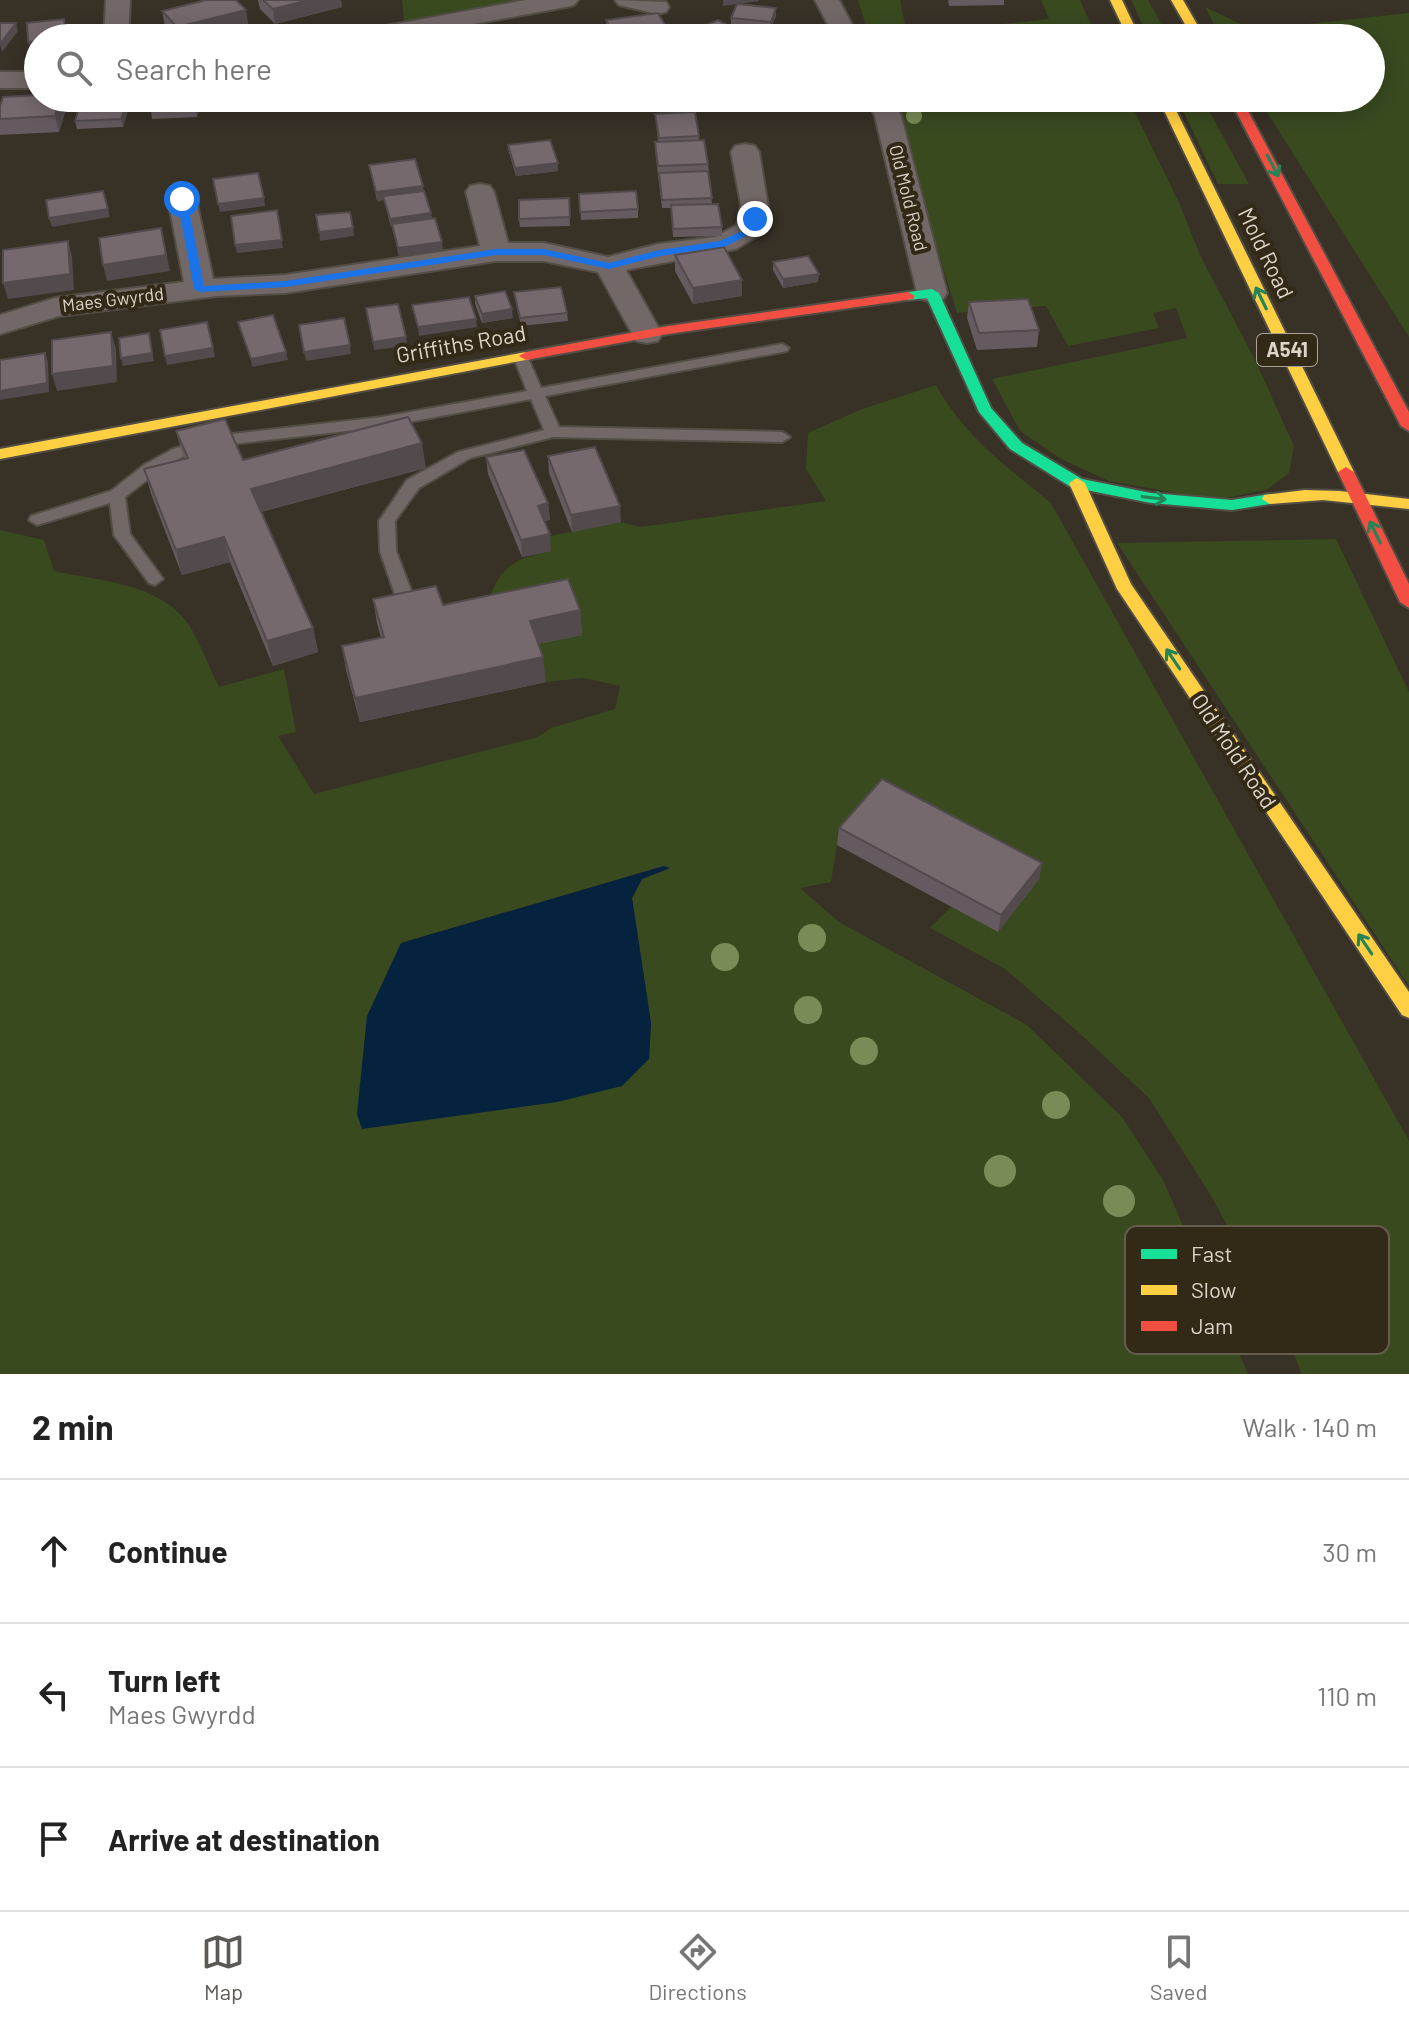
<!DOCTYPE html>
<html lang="en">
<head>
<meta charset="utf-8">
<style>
  :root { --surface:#fff; --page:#f6f6f6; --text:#222; --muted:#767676; --line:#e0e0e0; --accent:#5c5954 }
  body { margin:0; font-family:Barlow,sans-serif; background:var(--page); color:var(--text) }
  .stop { position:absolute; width:24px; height:24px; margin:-18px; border:6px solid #1a73e8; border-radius:50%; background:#fff }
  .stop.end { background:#1a73e8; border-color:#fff; box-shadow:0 2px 8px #0008 }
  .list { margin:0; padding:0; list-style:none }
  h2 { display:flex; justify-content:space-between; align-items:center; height:104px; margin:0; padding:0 32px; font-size:34px }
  h2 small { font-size:26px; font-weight:400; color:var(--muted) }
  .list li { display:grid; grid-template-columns:52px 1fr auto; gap:24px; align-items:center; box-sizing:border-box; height:144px; padding:0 32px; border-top:2px solid var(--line) }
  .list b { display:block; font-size:30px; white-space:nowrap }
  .list p { margin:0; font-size:26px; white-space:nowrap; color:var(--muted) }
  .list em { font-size:26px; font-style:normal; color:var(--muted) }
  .icon { flex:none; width:44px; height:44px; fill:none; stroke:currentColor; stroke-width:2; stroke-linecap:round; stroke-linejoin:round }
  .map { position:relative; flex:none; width:1409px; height:1374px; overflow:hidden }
  .search { position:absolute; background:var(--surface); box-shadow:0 4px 20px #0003; left:24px; right:24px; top:24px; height:88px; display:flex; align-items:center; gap:20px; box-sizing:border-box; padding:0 28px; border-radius:44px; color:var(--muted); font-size:30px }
  .sheet { height:536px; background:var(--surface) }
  nav { display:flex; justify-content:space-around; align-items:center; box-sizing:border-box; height:112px; border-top:2px solid var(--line); background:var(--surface); font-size:22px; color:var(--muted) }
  nav a { display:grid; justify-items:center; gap:4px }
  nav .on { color:var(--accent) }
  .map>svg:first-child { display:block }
  .green { fill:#394a1f; fill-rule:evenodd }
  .water { fill:#05223f }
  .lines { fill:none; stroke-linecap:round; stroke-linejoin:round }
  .lane-casing { stroke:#534e45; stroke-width:4 }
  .street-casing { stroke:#534e45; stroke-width:4 }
  .fast-casing { stroke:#534e45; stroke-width:4 }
  .slow-casing { stroke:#534e45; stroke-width:4 }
  .jam-casing { stroke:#534e45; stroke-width:4 }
  .lane { fill:#736868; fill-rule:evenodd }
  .street { fill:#736868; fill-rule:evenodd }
  .fast { fill:#16e098; fill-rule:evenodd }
  .slow { fill:#ffcf43; fill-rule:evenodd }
  .jam { fill:#f24e42; fill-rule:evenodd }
  .tree { fill:#798c57 }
  .wall { fill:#655a5f }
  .shaded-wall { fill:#524a4d }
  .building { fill:#75696e; stroke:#524a4d; stroke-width:2 }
  .oneway { stroke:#248458 }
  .route { fill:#1a73e8 }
  .labels { text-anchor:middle; stroke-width:8; stroke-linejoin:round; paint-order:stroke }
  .far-street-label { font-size:18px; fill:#dbd5ca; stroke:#332917 }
  .shield { fill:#332917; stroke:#a9a194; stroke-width:2 }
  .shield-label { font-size:20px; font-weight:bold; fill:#dbd5ca }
  .street-label { font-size:22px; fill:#dbd5ca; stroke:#332917 }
  .key { fill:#332917; stroke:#655d4d; stroke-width:2 }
  .key-label { font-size:22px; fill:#dbd5ca }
</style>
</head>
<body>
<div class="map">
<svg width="1409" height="1374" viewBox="0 0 1409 1374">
  <rect width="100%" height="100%" fill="#373126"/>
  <g class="green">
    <polygon points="402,0 533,0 404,21"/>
    <polygon points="858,0 900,0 907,34 1049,19 1041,0 1080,0 1097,38 870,38"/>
    <polygon points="1131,0 1148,0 1169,38 1149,38"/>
    <polygon points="1205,7 1245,26 1270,28 1409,13 1409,337 1258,98 1371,98 1371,38 1221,38"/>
    <polygon points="927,98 1128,98 1180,205 1201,257 1254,358 1294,446 1289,473 1266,490 1216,500 1109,481 1061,459 1020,431 992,379 1187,338 1176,308 1153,313 1159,328 1068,346 1046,306 957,313 892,103 927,103"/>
    <polygon points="1177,98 1202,98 1249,184 1218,184"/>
    <path d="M936 385C965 437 1006 466 1051 503L1409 1141V1374H1302L1281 1324 1210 1194 1149 1098 1077 1031 1005 969 930 928 951 907 998 932 837 845 831 882 800 888 839 922 1027 1025 1122 1117 1163 1180 1248 1374H0V530L44 540 54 571C99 581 161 583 189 625 201 644 209 667 219 687L284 669 296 732 278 736 314 794 538 737 551 728 615 709 620 686 583 678 546 682 488 602C501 565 514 559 551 551L545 537 621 522 640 527 826 501 806 469 808 433 862 409ZM664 866 668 869 642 879 632 898 651 1023 649 1059 401 943Z"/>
    <polygon points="1336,539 1409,692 1409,986 1117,543"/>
  </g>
  <polygon class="water" points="664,866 670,868 642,879 632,898 651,1023 649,1059 622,1086 557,1102 362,1129 357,1114 367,1016 401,943"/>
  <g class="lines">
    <defs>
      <polygon id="lane" points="782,344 789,348 787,351 545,396 559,427 782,432 790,437 782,442 553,437 470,458 419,488 395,521 396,551 417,606 408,612 399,606 380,551 379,521 407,480 458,452 544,430 531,399 382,427 224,445 185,455 156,473 125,497 130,534 163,579 155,585 149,583 114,535 110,503 37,525 29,520 31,516 111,491 144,465 173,449 223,435 382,417 527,391 514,358 521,354 528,358 541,388"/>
      <g id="street">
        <polygon points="106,0 130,0 128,38 104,38"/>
        <polygon points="526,0 578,0 574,5 566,7 398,38 346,38 349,33 358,31"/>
        <polygon points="615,0 666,2 669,7 666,12 657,14 619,5"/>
        <polygon points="815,0 839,0 859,38 835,38"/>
        <rect x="0" y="72" width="38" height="16"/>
        <polygon points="866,98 892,98 901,116 947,293 943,299 932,302 921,299 917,293 875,116"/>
        <polygon points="745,144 755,146 759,152 769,213 757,236 736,249 626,270 662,334 658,341 647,343 636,341 598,272 544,261 496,261 285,293 217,296 59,316 0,334 0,315 55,298 184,282 168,199 172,193 182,191 192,193 196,199 213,279 285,275 480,246 466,192 470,186 480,184 490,186 494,192 508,243 544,243 608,257 658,244 715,237 737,225 741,205 731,152 735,146"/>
      </g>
      <polygon id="fast" points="932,289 939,293 991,408 1022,443 1082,479 1151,493 1232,500 1270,494 1278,499 1270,504 1232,510 1151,503 1071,487 1010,449 979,412 927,298 908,300 901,296 908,292"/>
      <g id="slow">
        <polygon points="1110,0 1122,0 1140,38 1128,38"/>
        <polygon points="1171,0 1183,0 1205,38 1193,38"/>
        <polygon points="1158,98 1170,98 1354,472 1352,476 1346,477 1338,472"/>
        <polygon points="526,352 531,353 531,359 0,459 0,449"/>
        <polygon points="1077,478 1085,483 1131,584 1409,992 1409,1018 1402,1015 1117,589 1069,483"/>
        <polygon points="1340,491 1409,499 1409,509 1323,500 1270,504 1262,499 1264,495 1305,490"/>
      </g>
      <g id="jam">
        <polygon points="1229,98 1241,98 1409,412 1409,431 1401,426"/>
        <polygon points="908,292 915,296 913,299 668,334 526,360 519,356 526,352 668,326"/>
        <polygon points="1346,467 1354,472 1409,584 1409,608 1400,602 1338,472"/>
      </g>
    </defs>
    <use href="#lane" class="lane-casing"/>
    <use href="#street" class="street-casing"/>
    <use href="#fast" class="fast-casing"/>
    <use href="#slow" class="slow-casing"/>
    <use href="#jam" class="jam-casing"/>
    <use href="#lane" class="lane"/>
    <use href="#street" class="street"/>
    <use href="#fast" class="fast"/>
    <use href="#slow" class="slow"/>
    <use href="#jam" class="jam"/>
  </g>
  <g class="tree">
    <circle cx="914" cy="116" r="8"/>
    <circle cx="812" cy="938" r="14"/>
    <circle cx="725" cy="957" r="14"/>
    <circle cx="808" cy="1010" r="14"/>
    <circle cx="864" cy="1051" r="14"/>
    <circle cx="1056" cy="1105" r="14"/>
    <circle cx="1000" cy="1171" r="16"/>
    <circle cx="1119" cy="1201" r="16"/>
  </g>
  <g class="wall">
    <polygon points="258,0 341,0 342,7 275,24 260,9"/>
    <polygon points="948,0 1004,0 1004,5 949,6"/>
    <polygon points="246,10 248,25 197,38 176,38 165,26 162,11"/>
    <polygon points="776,16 770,29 731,26 731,18"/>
    <polygon points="606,20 670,33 670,38 608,38 606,35"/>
    <polygon points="694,30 744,34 744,38 695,38"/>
    <polygon points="82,98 129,98 130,103 123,127 77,129 75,121"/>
    <polygon points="200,98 197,117 152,119 151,111"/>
    <polygon points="222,98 271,98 270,106 223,108"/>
    <polygon points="0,106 66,109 59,132 0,135"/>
    <polygon points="655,114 699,136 699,140 708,164 712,204 722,227 722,236 673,237 671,208 662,208 655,150 655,142 658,141"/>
    <polygon points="508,145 558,171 516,176 509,153"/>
    <polygon points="369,165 423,191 443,250 399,256 392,227 391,227 384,200 377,201"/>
    <polygon points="579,194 638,209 638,218 581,220"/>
    <polygon points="569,198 570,226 520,227 519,219"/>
    <polygon points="675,255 742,280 742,296 693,304 675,271"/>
    <polygon points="773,262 818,282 783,288 773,270"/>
    <polygon points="514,292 567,313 568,321 521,326"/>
    <polygon points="475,296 513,318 482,323 475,304"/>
    <polygon points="969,302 1039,330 1037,347 977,350 967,318"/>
    <polygon points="176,431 243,460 426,468 261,512 313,628 318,652 273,666 230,562 182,575 151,494 144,469 184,459"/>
    <polygon points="548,456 621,522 572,532 549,473"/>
    <polygon points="486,457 548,503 550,520 545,521 551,551 522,557 488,474"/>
    <polygon points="373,599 443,605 580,610 582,635 538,644 546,682 360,722 346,670 342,646 381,638 377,623"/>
    <polygon points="839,828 1042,863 1039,879 998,932 837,845"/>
  </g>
  <g class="shaded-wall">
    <polygon points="309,0 341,0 342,7 275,24 273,9"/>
    <polygon points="723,0 759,0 759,1 723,6"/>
    <polygon points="776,8 776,16 770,29 771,22"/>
    <polygon points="246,10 248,25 197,38 179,38 177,27"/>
    <polygon points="16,23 18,31 2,52 0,44"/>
    <polygon points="670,33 670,38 630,38"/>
    <polygon points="38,41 38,49 30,50 28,42"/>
    <polygon points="60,98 63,98 66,109 59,132 55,116"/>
    <polygon points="128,98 129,98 130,103 123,127 121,119"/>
    <polygon points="197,98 200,98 197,117 195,109"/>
    <polygon points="558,163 558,171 516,176 515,168"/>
    <polygon points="423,186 424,194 377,201 376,192"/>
    <polygon points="264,198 265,206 220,212 218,204"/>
    <polygon points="108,209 110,217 52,227 49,218"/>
    <polygon points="277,210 283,248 237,253 235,245"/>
    <polygon points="431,213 432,221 391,227 390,219"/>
    <polygon points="161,228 170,271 107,281 103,265"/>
    <polygon points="353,228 354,236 320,241 319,232"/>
    <polygon points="68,241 72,257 74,290 8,299 3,283"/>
    <polygon points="442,242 443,250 399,256 398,248"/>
    <polygon points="819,274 818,282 783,288 783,279"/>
    <polygon points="742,280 742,296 693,304 693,288"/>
    <polygon points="512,309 513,318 482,323 482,314"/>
    <polygon points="476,319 477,327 419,336 418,327"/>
    <polygon points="111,332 116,349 117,382 57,391 52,374"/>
    <polygon points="149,333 154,361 123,366 121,358"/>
    <polygon points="406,337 407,346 374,350 373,342"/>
    <polygon points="350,345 351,354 306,361 304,352"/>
    <polygon points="213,348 215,357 167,365 165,356"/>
    <polygon points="286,352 288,360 252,367 251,359"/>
    <polygon points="45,353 48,362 49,392 0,400 0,391"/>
    <polygon points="422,443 426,468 256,513 251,489"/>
    <polygon points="548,503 550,520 539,522 538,506"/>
    <polygon points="620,506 621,522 572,532 571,515"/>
    <polygon points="550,534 551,551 522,557 521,540"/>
    <polygon points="224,537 230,562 182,575 176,550"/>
    <polygon points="580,610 582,635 532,645 530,621"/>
    <polygon points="313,628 318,652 273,666 267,641"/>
    <polygon points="543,657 546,682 360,722 355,698"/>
    <polygon points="1042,863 1039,879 998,932 1001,915"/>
  </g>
  <g class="building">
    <polygon points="206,0 236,0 246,10 177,27 162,11"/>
    <polygon points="263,0 309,0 273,9"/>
    <polygon points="737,4 776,8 771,22 731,18"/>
    <polygon points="658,13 670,33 630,38 616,38 606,20"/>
    <polygon points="64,19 66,37 38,38 38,41 28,42 27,23"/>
    <polygon points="718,20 744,34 734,38 710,38 694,30"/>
    <polygon points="0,23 16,23 0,44"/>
    <polygon points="588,27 594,38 540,38 538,33"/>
    <polygon points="38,95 38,98 60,98 55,116 0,119 0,106 3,97"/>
    <polygon points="82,98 128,98 121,119 75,121"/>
    <polygon points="154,98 197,98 195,109 151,111"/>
    <polygon points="222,98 264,98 222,100"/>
    <polygon points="695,112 699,136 659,138 655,114"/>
    <polygon points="550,140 558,163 515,168 508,145"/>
    <polygon points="704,140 708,164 658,166 655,142"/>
    <polygon points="415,159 423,186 376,192 369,165"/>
    <polygon points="708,171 712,198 662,200 659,173"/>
    <polygon points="258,173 264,198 218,204 213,179"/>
    <polygon points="103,191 108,209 49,218 46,200"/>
    <polygon points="424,191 431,213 390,219 383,196"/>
    <polygon points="636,191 638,209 580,212 579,194"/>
    <polygon points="569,198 570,217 519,219 519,200"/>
    <polygon points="718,204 722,227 673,229 671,205"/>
    <polygon points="277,210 282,240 235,245 231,216"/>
    <polygon points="350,212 353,228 319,232 316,215"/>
    <polygon points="435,218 442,242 398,248 392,224"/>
    <polygon points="161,228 166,255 103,265 99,238"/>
    <polygon points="68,241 70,274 3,283 3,250"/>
    <polygon points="724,247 742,280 693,288 675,255"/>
    <polygon points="808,256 819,274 783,279 773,262"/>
    <polygon points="561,287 567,313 520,318 514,292"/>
    <polygon points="505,291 512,309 482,314 475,296"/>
    <polygon points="469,297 476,319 418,327 412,305"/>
    <polygon points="1028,299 1039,330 979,333 969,302"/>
    <polygon points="398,304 406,337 373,342 366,308"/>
    <polygon points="273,315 286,352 251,359 238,322"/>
    <polygon points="344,318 350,345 304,352 299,325"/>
    <polygon points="207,322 213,348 165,356 160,330"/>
    <polygon points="111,332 113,366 52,374 52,340"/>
    <polygon points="149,333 152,353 121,358 119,338"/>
    <polygon points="45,353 47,383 0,391 0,360"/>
    <polygon points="408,417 422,443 251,489 313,628 267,641 224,537 176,550 144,469 188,458 176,431 225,419 243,460"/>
    <polygon points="595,447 620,506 571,515 548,456"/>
    <polygon points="524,450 548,503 538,506 550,534 521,540 486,457"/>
    <polygon points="568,579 580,610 530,621 543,657 355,698 342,646 384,637 373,599 436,586 443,605"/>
    <polygon points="882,779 1042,863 1001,915 839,828"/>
  </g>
  <defs><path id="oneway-shaft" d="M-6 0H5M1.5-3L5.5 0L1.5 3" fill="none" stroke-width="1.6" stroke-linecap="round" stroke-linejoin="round" transform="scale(2)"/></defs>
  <g class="oneway">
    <use href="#oneway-shaft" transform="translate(1273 166) rotate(62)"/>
    <use href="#oneway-shaft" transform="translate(1261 298) rotate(-116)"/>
    <use href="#oneway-shaft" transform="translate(1154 498) rotate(7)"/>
    <use href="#oneway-shaft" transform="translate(1375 532) rotate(-116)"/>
    <use href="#oneway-shaft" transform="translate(1173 659) rotate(-124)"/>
    <use href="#oneway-shaft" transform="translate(1365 944) rotate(-124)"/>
  </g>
  <polygon class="route" points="182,196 187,199 204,286 285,281 496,249 544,249 609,263 659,250 720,241 742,231 751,217 760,219 748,235 726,246 660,256 609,269 544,255 496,255 285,287 200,292 194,289 177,199"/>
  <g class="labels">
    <g class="far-street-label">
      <text transform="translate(908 198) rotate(76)" y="6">Old Mold Road</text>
      <text transform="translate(113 300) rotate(-7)" y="6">Maes Gwyrdd</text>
    </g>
    <rect class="shield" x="1257" y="334" width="60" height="32" rx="6"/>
    <g class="shield-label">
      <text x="1287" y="357">A541</text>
    </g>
    <g class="street-label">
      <text transform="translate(1266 253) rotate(64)" y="8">Mold Road</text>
      <text transform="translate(461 344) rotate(-10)" y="8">Griffiths Road</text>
      <text transform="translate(1234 751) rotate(56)" y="8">Old Mold Road</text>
    </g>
  </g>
  <rect x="1125" y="1226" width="264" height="128" rx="12" class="key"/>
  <rect x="1141" y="1249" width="36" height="10" fill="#16e098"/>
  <rect x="1141" y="1285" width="36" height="10" fill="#ffcf43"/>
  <rect x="1141" y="1321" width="36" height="10" fill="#f24e42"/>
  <g class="key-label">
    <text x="1191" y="1262">Fast</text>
    <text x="1191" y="1298">Slow</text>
    <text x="1191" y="1334">Jam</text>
  </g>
</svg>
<div class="stop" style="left:182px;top:199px"></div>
<div class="stop end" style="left:755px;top:219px"></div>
<div class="search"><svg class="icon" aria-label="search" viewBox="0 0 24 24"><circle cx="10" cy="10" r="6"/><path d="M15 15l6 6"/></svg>Search here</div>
</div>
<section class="sheet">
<h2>2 min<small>Walk · 140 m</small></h2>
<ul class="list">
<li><svg class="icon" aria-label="ahead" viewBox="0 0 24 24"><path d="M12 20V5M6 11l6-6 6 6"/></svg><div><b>Continue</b></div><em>30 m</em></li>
<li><svg class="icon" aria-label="left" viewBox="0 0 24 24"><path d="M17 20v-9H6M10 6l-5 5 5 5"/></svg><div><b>Turn left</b><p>Maes Gwyrdd</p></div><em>110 m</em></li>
<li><svg class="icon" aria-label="arrive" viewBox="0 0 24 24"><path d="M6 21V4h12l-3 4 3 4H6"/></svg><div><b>Arrive at destination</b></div></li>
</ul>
</section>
<nav>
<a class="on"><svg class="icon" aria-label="map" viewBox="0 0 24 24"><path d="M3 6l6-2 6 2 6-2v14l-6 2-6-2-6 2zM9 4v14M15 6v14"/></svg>Map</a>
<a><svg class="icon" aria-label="directions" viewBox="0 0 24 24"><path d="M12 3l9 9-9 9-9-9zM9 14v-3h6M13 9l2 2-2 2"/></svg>Directions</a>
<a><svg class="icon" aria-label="saved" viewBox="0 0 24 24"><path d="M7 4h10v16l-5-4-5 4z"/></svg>Saved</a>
</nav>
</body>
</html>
